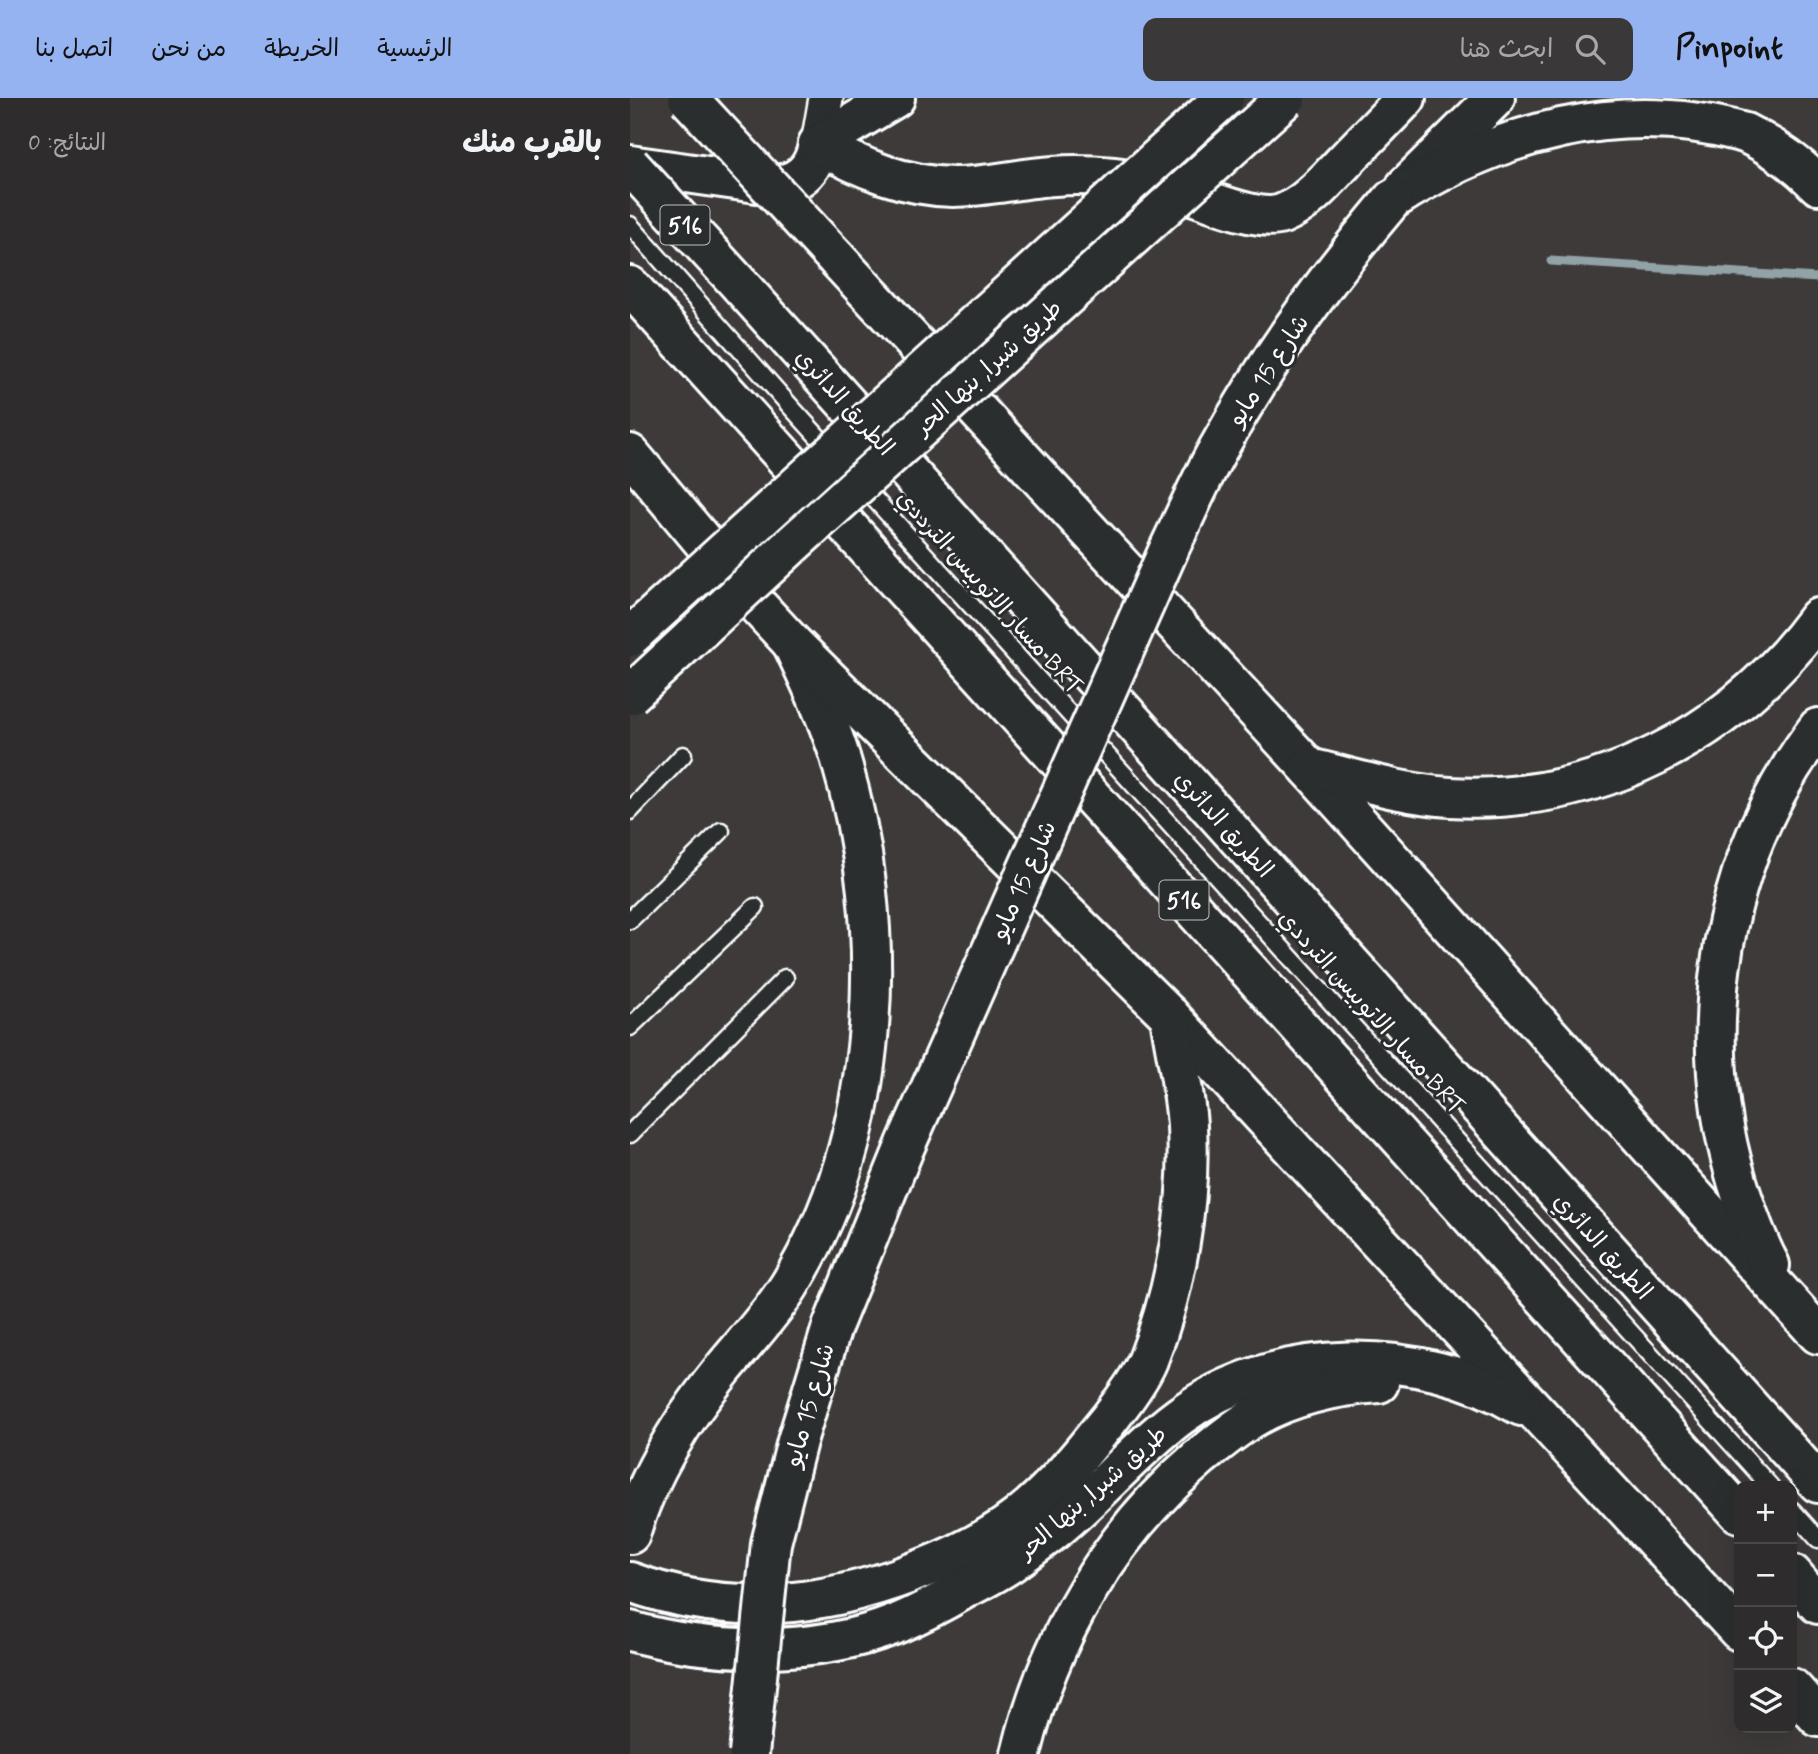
<!DOCTYPE html>
<html lang="ar">
<head>
<meta charset="utf-8">
<style>
  :root { --surface:#2e2c2c; --page:#3a3838; --text:#f1f3f6; --muted:#a7a7a9; --line:#494848; --accent:#95b2f1 }
  body { margin:0; font-family:Mynerve,"Playpen Sans Arabic",sans-serif; background:var(--page); color:var(--text); direction:rtl }
  .controls { position:absolute; right:21px; bottom:21px; display:grid; overflow:hidden; border-radius:14px; box-shadow:0 7px 28px #0002 }
  .controls button { width:63px; height:63px; display:grid; place-items:center; padding:0; border:0; border-bottom:2px solid var(--line); background:var(--surface); color:var(--text); font:35px sans-serif }
  .list { margin:0; padding:0; list-style:none }
  h2 { display:flex; justify-content:space-between; align-items:center; height:91px; margin:0; padding:0 28px; font-size:30px }
  h2 small { font-size:23px; font-weight:400; color:var(--muted) }
  .icon { flex:none; width:38px; height:38px; fill:none; stroke:currentColor; stroke-width:2; stroke-linecap:round; stroke-linejoin:round }
  .map { position:relative; flex:none; width:1188px; height:1656px; overflow:hidden; direction:ltr }
  header { display:flex; align-items:center; gap:42px; box-sizing:border-box; height:98px; padding:0 35px; background:var(--accent); color:#111 }
  header strong { font-size:33px }
  nav { display:flex; gap:38px; margin-inline-start:auto; font-size:24px }
  .search { width:490px; height:63px; background:var(--page); display:flex; align-items:center; gap:18px; box-sizing:border-box; padding:0 24px; border-radius:14px; color:var(--muted); font-size:26px }
  main { display:flex }
  aside { flex:1; background:var(--surface) }
  .map>svg:first-child { display:block }
  .lines { fill:none; stroke-linecap:round; stroke-linejoin:round }
  .stream { stroke:#91a3a6; stroke-width:9 }
  .service-casing { stroke:#fff; stroke-width:21 }
  .minor-casing { stroke:#fff; stroke-width:38 }
  .tertiary-casing { stroke:#fff; stroke-width:44 }
  .secondary-casing { stroke:#fff; stroke-width:44 }
  .motorway-casing { stroke:#fff; stroke-width:44 }
  .service { stroke:#2a2d2e; stroke-width:16 }
  .minor { stroke:#2a2d2e; stroke-width:33 }
  .tertiary { stroke:#2a2d2e; stroke-width:38 }
  .secondary { stroke:#2a2d2e; stroke-width:38 }
  .motorway { stroke:#2a2d2e; stroke-width:38 }
  .secondary-bridge-casing { stroke:#fff; stroke-width:44; stroke-linecap:butt }
  .motorway-bridge-casing { stroke:#fff; stroke-width:44; stroke-linecap:butt }
  .secondary-bridge { stroke:#2a2d2e; stroke-width:38 }
  .motorway-bridge { stroke:#2a2d2e; stroke-width:38 }
  .labels { text-anchor:middle; stroke-width:6; stroke-linejoin:round; paint-order:stroke }
  .shield { fill:#2a2d2e; stroke:#bfc0c0; stroke-width:2 }
  .shield-label { font-size:23px; font-weight:bold; fill:#fff }
  .street-label { font-size:24px; fill:#fff; stroke:#2a2d2e }
</style>
</head>
<body>
<header>
<strong>Pinpoint</strong>
<div class="search"><svg class="icon" aria-label="search" viewBox="0 0 24 24"><circle cx="10" cy="10" r="6"/><path d="M15 15l6 6"/></svg>ابحث هنا</div>
<nav><a>الرئيسية</a><a>الخريطة</a><a>من نحن</a><a>اتصل بنا</a></nav>
</header>
<main>
<div class="map">
<svg width="1188" height="1656" viewBox="0 0 1188 1656">
  <rect width="100%" height="100%" fill="#3e3a3a"/>
  <filter id="ink" filterUnits="userSpaceOnUse"><feTurbulence type="fractalNoise" baseFrequency=".0143" numOctaves="2"/><feDisplacementMap in="SourceGraphic" scale="14" xChannelSelector="R" yChannelSelector="G"/><feConvolveMatrix kernelMatrix="1 2 1 2 8 2 1 2 1" color-interpolation-filters="sRGB"/></filter>
  <g filter="url(#ink)">
    <g class="lines">
      <polyline class="stream" points="921,163 1188,180"/>
      <defs>
        <g id="service">
          <polyline points="0,127 161,309 1140,1388"/>
          <polyline points="0,713 53,657"/>
          <polyline points="0,822 91,733"/>
          <polyline points="0,929 125,809"/>
          <polyline points="0,1036 155,880"/>
          <polyline points="1162,1412 1188,1441"/>
        </g>
        <polyline id="minor" points="188,46 196,0"/>
        <path id="tertiary" d="M0 67 141 87C168 87 184 72 188 46"/>
        <g id="secondary">
          <polyline points="776,88 865,0"/>
          <path d="M0 1436C18 1377 54 1319 93 1271 115 1244 140 1218 159 1188 253 1036 261 828 210 659 198 621 180 584 163 547"/>
        </g>
        <g id="motorway">
          <path d="M265 0 188 46C230 70 274 88 323 89 358 89 390 80 424 78 457 75 492 79 525 85 558 92 624 126 652 116 677 106 695 84 713 65 734 43 755 22 776 0"/>
          <path d="M762 102C867 34 992 0 1115 35 1142 48 1167 65 1188 87"/>
          <polyline points="206,160 679,670 1188,1236"/>
          <polyline points="110,187 1188,1385"/>
          <polyline points="0,188 1109,1415"/>
          <polyline points="0,356 122,502 162,545 540,918 1109,1533"/>
          <path d="M679 670C725 681 772 696 820 699 967 707 1102 637 1188 520"/>
          <path d="M1140 1167C1126 1141 1116 1112 1107 1083 1061 930 1091 758 1188 630"/>
          <polyline points="1162,1476 1188,1506"/>
          <path d="M0 1484C96 1519 190 1510 284 1474 321 1460 356 1444 387 1420 416 1397 441 1369 464 1340 480 1321 509 1284 518 1262 546 1191 561 1105 557 1028 555 992 545 954 540 918"/>
          <path d="M0 1533C81 1556 187 1558 266 1526 290 1516 314 1503 336 1490 352 1482 368 1474 382 1464 399 1451 417 1439 433 1425 473 1391 507 1350 550 1318 646 1247 790 1247 891 1308"/>
          <polyline points="1162,1590 1188,1619"/>
          <path d="M391 1656C419 1540 479 1437 570 1359 588 1345 606 1329 626 1318 663 1297 707 1288 749 1285"/>
        </g>
      </defs>
      <use href="#service" class="service-casing"/>
      <use href="#minor" class="minor-casing"/>
      <use href="#tertiary" class="tertiary-casing"/>
      <use href="#secondary" class="secondary-casing"/>
      <use href="#motorway" class="motorway-casing"/>
      <use href="#service" class="service"/>
      <use href="#minor" class="minor"/>
      <use href="#tertiary" class="tertiary"/>
      <use href="#secondary" class="secondary"/>
      <use href="#motorway" class="motorway"/>
      <defs>
        <path id="secondary-bridge" d="M119 1656 141 1445 167 1343 202 1229 276 1046 539 451C555 418 570 383 588 351 638 260 696 180 762 102"/>
        <g id="motorway-bridge">
          <polyline points="58,0 206,160"/>
          <polyline points="0,67 110,187"/>
          <polyline points="0,539 594,0"/>
          <polyline points="0,597 166,443 656,0"/>
        </g>
      </defs>
      <use href="#secondary-bridge" class="secondary-bridge-casing"/>
      <use href="#motorway-bridge" class="motorway-bridge-casing"/>
      <use href="#secondary-bridge" class="secondary-bridge"/>
      <use href="#motorway-bridge" class="motorway-bridge"/>
    </g>
  </g>
  <g class="labels">
    <g class="shield">
      <rect x="30.5" y="107.5" width="49" height="39" rx="5"/>
      <rect x="529.5" y="782.5" width="49" height="39" rx="5"/>
    </g>
    <g class="shield-label">
      <text x="55" y="135">516</text>
      <text x="554" y="810">516</text>
    </g>
    <g class="street-label">
      <text transform="translate(358 269) rotate(-42)" y="8">طريق شبرا, بنها الحر</text>
      <text transform="translate(638 272) rotate(-57)" y="8">شارع 15 مايو</text>
      <text transform="translate(215 304) rotate(48)" y="8">الطريق الدائري</text>
      <text transform="translate(360 494) rotate(48)" y="8">مسار الاتوبيس الترددي BRT</text>
      <text transform="translate(594 726) rotate(48)" y="8">الطريق الدائري</text>
      <text transform="translate(393 782) rotate(-66)" y="8">شارع 15 مايو</text>
      <text transform="translate(742 914) rotate(48)" y="8">مسار الاتوبيس الترددي BRT</text>
      <text transform="translate(973 1148) rotate(48)" y="8">الطريق الدائري</text>
      <text transform="translate(179 1307) rotate(-74)" y="8">شارع 15 مايو</text>
      <text transform="translate(462 1394) rotate(-41)" y="8">طريق شبرا, بنها الحر</text>
    </g>
  </g>
</svg>
<div class="controls">
<button>+</button>
<button>−</button>
<button><svg class="icon" aria-label="locate" viewBox="0 0 24 24"><circle cx="12" cy="12" r="6"/><path d="M12 2v4M12 18v4M2 12h4M18 12h4"/></svg></button>
<button><svg class="icon" aria-label="layers" viewBox="0 0 24 24"><path d="M12 4l9 5-9 5-9-5zM3 14l9 5 9-5"/></svg></button>
</div>
</div>
<aside>
<h2>بالقرب منك<small>النتائج: 0</small></h2>
<ul class="list">
</ul>
</aside>
</main>
</body>
</html>
